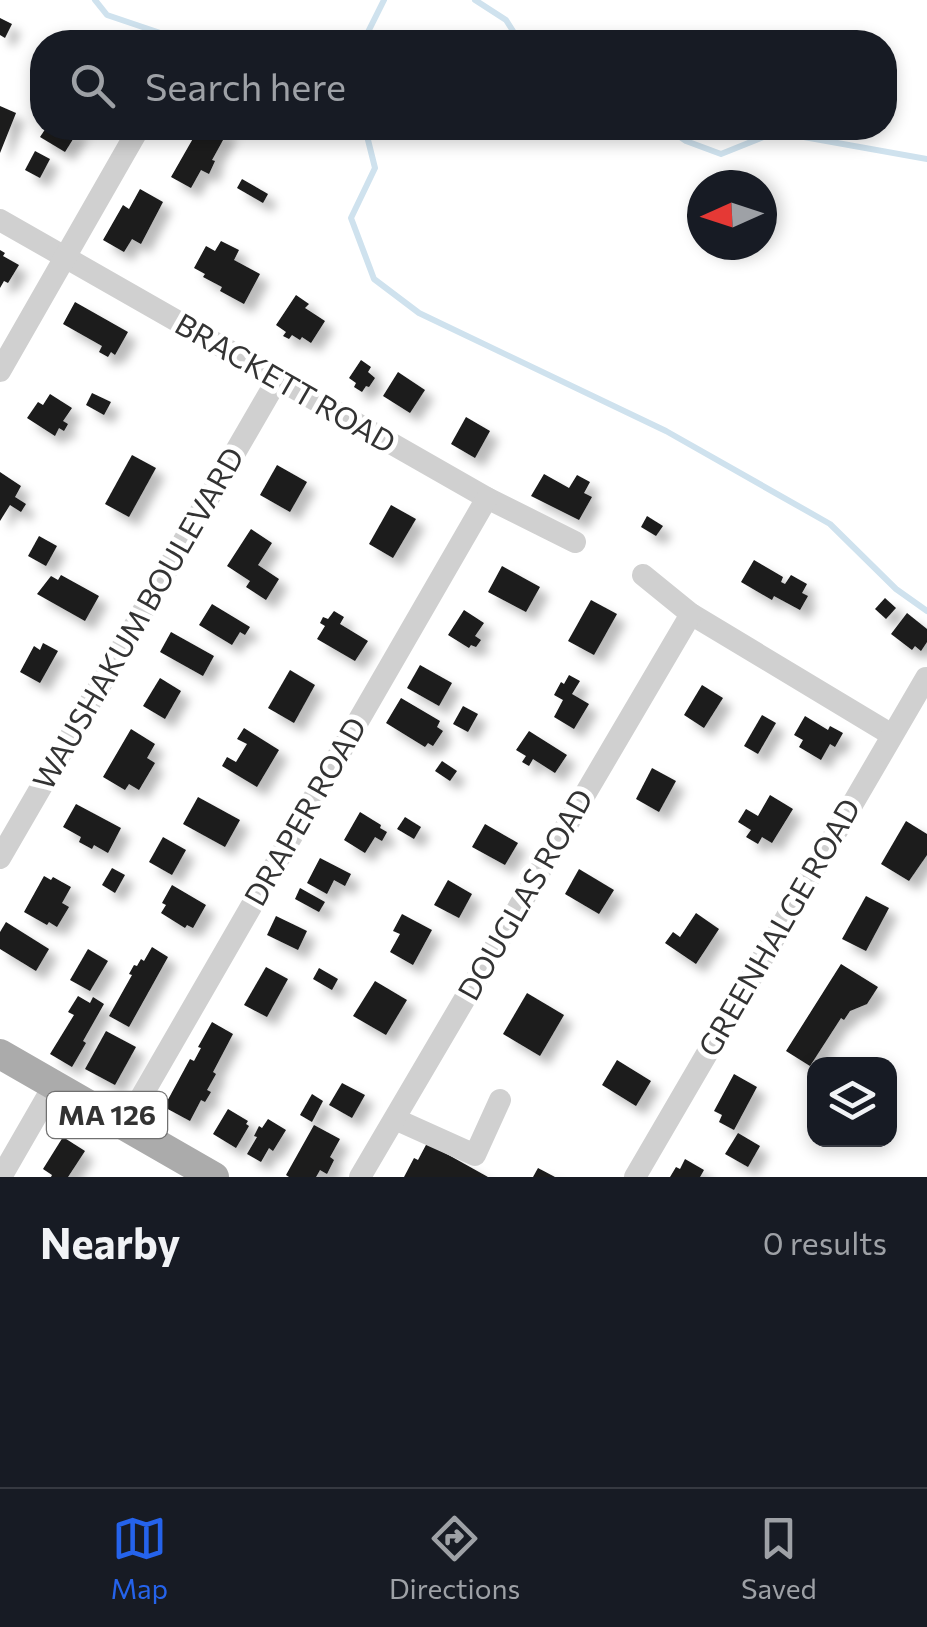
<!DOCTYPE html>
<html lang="en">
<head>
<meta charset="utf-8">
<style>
  :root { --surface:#171b24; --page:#242831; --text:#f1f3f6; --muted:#9ea1a6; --line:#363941; --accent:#2563eb }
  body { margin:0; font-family:Commissioner,sans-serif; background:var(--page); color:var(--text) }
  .controls { position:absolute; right:30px; bottom:30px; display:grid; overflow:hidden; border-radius:20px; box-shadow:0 5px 15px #0003 }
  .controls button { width:90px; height:90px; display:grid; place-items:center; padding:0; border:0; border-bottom:2px solid var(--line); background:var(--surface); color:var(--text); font:50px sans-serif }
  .compass { position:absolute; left:687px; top:170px; width:90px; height:90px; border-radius:50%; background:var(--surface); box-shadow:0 5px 15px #0003; rotate:267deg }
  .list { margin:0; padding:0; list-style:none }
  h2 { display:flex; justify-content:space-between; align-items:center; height:130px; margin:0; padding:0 40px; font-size:42px }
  h2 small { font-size:32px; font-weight:400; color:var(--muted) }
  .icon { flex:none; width:55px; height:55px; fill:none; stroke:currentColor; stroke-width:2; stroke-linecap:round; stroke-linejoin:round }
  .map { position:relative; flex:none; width:927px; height:1177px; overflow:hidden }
  .search { position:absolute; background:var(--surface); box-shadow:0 5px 15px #0003; left:30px; right:30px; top:30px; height:110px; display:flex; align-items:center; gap:25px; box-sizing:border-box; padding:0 35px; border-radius:40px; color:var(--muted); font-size:38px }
  .sheet { height:310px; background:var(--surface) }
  nav { display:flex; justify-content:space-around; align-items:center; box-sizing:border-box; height:140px; border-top:2px solid var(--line); background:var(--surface); font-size:28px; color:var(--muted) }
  nav a { display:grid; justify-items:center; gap:5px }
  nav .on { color:var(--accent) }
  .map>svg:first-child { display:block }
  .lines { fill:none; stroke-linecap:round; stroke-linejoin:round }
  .stream { stroke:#cfe2ee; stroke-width:6 }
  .building { fill:#1a1a1a; filter:url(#shadow) }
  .minor { stroke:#d0d0d0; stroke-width:22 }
  .major { stroke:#ababab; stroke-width:30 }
  .labels { text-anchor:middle; stroke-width:10; stroke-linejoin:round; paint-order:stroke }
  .shield { fill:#fff; stroke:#707070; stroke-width:2.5 }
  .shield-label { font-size:28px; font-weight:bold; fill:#333 }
  .street-label { font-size:30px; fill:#333; stroke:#fff }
</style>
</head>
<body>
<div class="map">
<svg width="927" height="1177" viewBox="0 0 927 1177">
  <defs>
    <filter id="shadow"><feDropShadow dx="9" dy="9" stdDeviation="5" flood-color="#0004"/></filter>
  </defs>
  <rect width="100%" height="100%" fill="#fff"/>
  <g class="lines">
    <g class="stream">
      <polyline points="95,0 107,15 187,42"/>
      <polyline points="475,0 506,20 520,42"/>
      <polyline points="363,42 384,0"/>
      <polyline points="365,128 375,168 351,218 374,279 419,313 666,431 830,524 896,589 927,611"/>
      <polyline points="667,128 686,141 721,154 776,132 927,159"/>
    </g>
  </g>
  <g class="building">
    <polygon points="0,18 12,24 5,38 0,35"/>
    <polygon points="0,106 16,113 0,153"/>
    <polygon points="46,128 80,128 65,152 40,137"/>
    <polygon points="199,128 222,128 228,131 212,160 215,161 209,174 201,170 191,188 171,177"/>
    <polygon points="35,151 50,159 40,178 25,170"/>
    <polygon points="242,179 268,194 263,203 237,188"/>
    <polygon points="140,189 163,202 141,244 132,239 124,252 103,240 123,205 129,209"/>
    <polygon points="221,241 239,250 234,260 260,274 244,304 220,291 222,287 203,277 205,274 194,268 206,246 215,251"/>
    <polygon points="0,250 5,253 3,256 19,265 8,283 4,281 0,288"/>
    <polygon points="296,295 309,304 305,308 325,321 311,343 302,337 300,340 292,335 289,339 283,336 286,332 276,325"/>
    <polygon points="75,302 128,332 115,355 111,352 108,357 99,352 102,346 63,324"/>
    <polygon points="361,360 371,367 368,372 375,378 369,387 366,386 362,392 354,387 356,383 349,378"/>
    <polygon points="398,372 425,390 410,413 383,396"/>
    <polygon points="92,393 111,402 104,415 86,405"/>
    <polygon points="50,394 72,408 63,421 68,424 64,431 59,428 55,436 27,418 38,402 43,405"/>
    <polygon points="466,417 490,431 475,458 451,444"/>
    <polygon points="132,455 156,468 129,517 105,504"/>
    <polygon points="277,465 307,482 290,512 260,495"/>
    <polygon points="0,472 21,486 15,497 26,504 21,512 10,505 0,521"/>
    <polygon points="544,474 569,488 577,475 590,482 584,493 592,497 579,520 531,496"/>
    <polygon points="391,505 416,519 393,558 369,544"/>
    <polygon points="647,516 663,526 656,536 641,527"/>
    <polygon points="251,529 272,543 258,565 279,579 266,600 246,587 250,581 227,566"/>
    <polygon points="39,536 57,546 46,566 28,556"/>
    <polygon points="754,560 783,577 781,582 785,584 791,575 807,584 802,593 808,596 800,610 774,596 772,600 741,582"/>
    <polygon points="502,566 540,587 526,612 488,592"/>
    <polygon points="61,575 99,596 85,621 37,594 51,576 58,580"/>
    <polygon points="885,598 896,608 886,619 875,609"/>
    <polygon points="591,600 617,614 594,655 568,641"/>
    <polygon points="212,604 250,627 245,635 240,632 232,645 199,625"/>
    <polygon points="464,610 484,623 475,636 481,640 476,647 471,645 469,648 448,635"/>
    <polygon points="334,611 344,617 340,624 368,641 355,661 317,639 325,626 320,623 323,617 328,619"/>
    <polygon points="907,613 927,629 927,642 921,651 915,646 912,650 891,634"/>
    <polygon points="171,632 214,656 203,676 160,652"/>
    <polygon points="43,643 58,651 40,683 20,672 34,646 40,650"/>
    <polygon points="420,665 452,683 439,706 407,688"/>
    <polygon points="290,670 315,685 294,723 268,708"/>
    <polygon points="569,675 580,681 572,694 589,704 574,729 554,717 563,700 554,695 561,682 564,684"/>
    <polygon points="160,678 181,691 165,719 143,706"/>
    <polygon points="702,685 723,698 704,728 684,715"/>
    <polygon points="401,698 440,721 437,727 443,731 433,746 428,743 425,747 386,723"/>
    <polygon points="463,706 478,714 468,732 453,724"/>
    <polygon points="762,715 776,723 758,754 744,746"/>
    <polygon points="805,716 828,730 830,726 843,733 835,747 830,744 821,760 799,747 803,740 794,735"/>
    <polygon points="244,728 279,750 257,787 222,766 227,757 236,762 247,744 237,739"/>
    <polygon points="131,729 155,744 147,758 155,763 139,790 129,784 125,790 103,777"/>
    <polygon points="529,731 567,755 555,773 533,759 529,766 522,762 526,756 516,750"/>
    <polygon points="442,761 457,771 450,781 435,771"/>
    <polygon points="652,768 676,781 659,812 636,799"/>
    <polygon points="770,795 793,809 772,843 762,837 758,844 746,837 751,830 738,822 746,809 758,816"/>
    <polygon points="198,797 240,820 225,847 183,824"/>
    <polygon points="76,804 121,828 108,853 94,845 92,849 79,842 81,837 63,827"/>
    <polygon points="360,812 381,825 380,828 387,832 382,841 375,837 365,853 344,840"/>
    <polygon points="405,817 421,827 414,839 397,829"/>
    <polygon points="906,821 927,834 927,855 909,881 881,864"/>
    <polygon points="485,824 518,843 505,865 472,847"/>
    <polygon points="163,837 186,850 172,875 149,862"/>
    <polygon points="320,858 351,874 345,886 334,880 327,894 307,883"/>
    <polygon points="112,868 125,875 115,893 102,885"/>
    <polygon points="579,869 614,890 599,914 565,894"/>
    <polygon points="44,876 51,880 53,877 71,887 62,903 69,907 57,927 49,922 47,925 24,912"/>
    <polygon points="448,880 472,894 459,918 434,905"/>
    <polygon points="172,885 206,905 193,928 187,925 185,928 161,913 166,905 162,903"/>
    <polygon points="300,888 325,902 319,912 295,899"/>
    <polygon points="866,896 889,908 866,951 842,939"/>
    <polygon points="696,913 719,929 696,964 665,943 673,932 680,937"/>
    <polygon points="402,914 432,930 413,965 390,952 400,934 393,931"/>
    <polygon points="276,916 307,931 298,950 267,935"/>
    <polygon points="6,922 49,949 36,971 0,949 0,932"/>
    <polygon points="152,947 168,957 129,1027 109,1016 132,975 129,974 134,965 137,966 141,959 144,961"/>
    <polygon points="88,949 108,961 90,991 70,980"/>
    <polygon points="841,964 878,987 867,1004 850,1011 844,1020 841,1018 810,1066 786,1051"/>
    <polygon points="266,967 288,979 267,1017 244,1005"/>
    <polygon points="319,968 338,979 332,990 313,979"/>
    <polygon points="375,981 407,1000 386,1035 353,1016"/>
    <polygon points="527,993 564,1015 540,1056 503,1034"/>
    <polygon points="78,996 90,1003 93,997 104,1004 83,1041 86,1043 72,1067 50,1054 74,1015 68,1012"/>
    <polygon points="212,1022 233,1034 213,1072 216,1074 207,1090 211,1092 205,1102 201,1100 190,1121 164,1107 190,1059 194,1061 201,1048 198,1047"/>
    <polygon points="106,1031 136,1047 115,1085 85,1069"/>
    <polygon points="617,1060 651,1081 636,1106 602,1085"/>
    <polygon points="734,1074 757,1087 734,1130 719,1122 722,1115 714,1111"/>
    <polygon points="342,1083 365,1095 352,1118 329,1105"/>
    <polygon points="312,1094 323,1101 312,1122 300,1115"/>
    <polygon points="228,1109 248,1121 246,1124 249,1126 236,1148 213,1134"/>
    <polygon points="268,1119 286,1130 273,1151 269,1148 261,1162 247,1154 257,1137 254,1136 259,1126 262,1128"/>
    <polygon points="314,1125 340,1139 330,1157 334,1160 327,1174 320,1170 316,1177 289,1177 286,1175"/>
    <polygon points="738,1133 760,1146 748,1167 725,1154"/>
    <polygon points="63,1137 85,1151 68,1177 51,1177 52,1175 43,1169"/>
    <polygon points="427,1143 488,1177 404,1177 414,1158 418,1160"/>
    <polygon points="685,1159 704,1170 700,1177 670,1177 676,1167 680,1169"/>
    <polygon points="538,1168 555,1177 533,1177"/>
  </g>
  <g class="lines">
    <g class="minor">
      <polyline points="0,220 487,498 575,542"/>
      <polyline points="0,371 139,128"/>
      <polyline points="643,575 691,614 892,735"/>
      <polyline points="0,858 277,380"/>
      <polyline points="395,1119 475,1155 500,1100"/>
      <polyline points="125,1125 487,498"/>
      <polyline points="1,1177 54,1085"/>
      <polyline points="360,1177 691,614"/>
      <polyline points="635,1177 926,678"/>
    </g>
    <polyline class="major" points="0,1054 214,1177"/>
  </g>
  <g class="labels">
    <rect class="shield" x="47" y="1092" width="120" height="46" rx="8"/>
    <g class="shield-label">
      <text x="107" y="1125">MA 126</text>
    </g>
    <g class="street-label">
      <text transform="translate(285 384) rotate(30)" y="10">BRACKETT ROAD</text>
      <text transform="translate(139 619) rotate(-60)" y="10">WAUSHAKUM BOULEVARD</text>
      <text transform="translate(306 812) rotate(-60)" y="10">DRAPER ROAD</text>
      <text transform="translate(526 895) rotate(-60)" y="10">DOUGLAS ROAD</text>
      <text transform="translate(780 928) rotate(-60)" y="10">GREENHALGE ROAD</text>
    </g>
  </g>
</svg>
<div class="controls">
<button><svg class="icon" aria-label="layers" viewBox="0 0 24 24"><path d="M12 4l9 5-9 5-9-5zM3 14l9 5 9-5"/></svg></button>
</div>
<svg class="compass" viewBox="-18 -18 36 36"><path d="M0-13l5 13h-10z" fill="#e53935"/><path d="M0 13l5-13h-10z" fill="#9ea1a6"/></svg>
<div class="search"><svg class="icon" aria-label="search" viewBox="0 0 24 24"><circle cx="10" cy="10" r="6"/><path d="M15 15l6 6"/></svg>Search here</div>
</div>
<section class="sheet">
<h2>Nearby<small>0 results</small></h2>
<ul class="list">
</ul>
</section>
<nav>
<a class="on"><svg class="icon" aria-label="map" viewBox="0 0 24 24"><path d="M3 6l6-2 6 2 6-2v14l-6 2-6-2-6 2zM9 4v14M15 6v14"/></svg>Map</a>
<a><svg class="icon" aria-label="directions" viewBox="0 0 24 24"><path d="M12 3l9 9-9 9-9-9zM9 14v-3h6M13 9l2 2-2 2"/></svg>Directions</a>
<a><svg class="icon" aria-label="saved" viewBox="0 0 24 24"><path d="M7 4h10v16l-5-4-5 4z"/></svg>Saved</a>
</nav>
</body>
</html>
